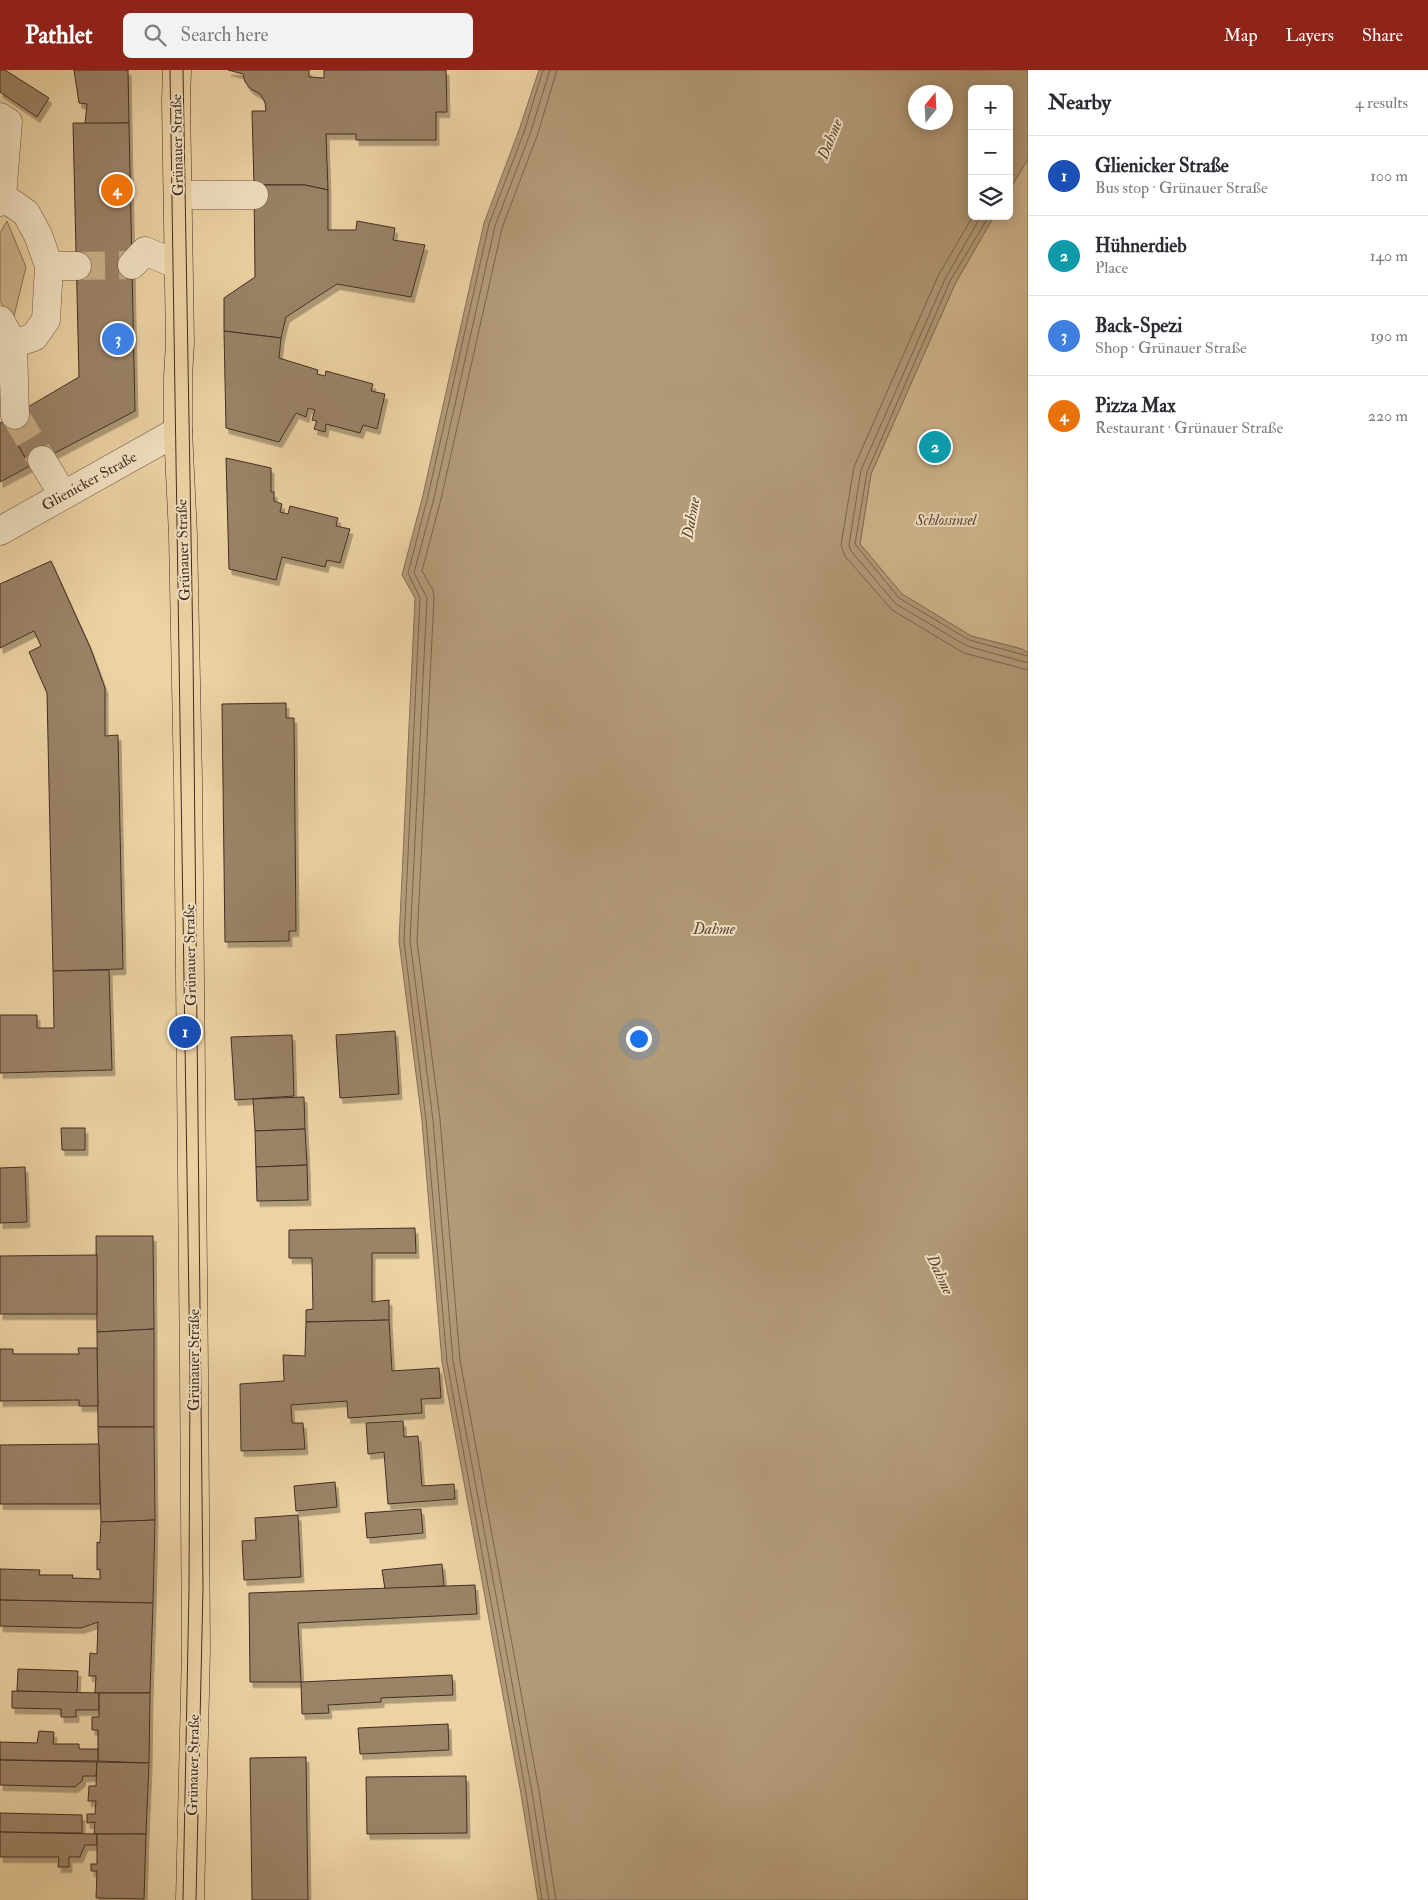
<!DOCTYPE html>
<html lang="en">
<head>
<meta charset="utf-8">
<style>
  :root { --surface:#fff; --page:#f2f2f3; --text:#2b2b33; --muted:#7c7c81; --line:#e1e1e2; --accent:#8f2418 }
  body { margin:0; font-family:"IM FELL Double Pica",serif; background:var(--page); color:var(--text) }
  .controls { position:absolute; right:15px; top:15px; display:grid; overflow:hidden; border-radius:8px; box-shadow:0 2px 12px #0003 }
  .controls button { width:45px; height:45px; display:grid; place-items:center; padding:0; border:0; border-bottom:1px solid var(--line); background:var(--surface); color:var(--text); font:25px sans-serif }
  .compass { position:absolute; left:908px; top:15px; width:45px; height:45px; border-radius:50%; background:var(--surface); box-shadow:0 2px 12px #0003; rotate:18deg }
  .you { position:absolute; left:638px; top:968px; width:18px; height:18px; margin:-12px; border:4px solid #fff; border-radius:50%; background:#1a73e8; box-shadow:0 0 0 8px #1a73e833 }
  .badge { display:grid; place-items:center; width:32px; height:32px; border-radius:50%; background:var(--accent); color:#fff; font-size:16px; font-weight:700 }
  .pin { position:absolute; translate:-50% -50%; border:2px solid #fff; box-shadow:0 1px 5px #0006 }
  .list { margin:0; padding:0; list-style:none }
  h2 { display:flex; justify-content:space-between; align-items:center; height:65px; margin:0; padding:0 20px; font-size:21px }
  h2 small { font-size:16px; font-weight:400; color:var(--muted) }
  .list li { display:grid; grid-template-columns:32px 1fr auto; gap:15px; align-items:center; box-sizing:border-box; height:80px; padding:0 20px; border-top:1px solid var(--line) }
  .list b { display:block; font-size:19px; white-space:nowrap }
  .list p { margin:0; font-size:16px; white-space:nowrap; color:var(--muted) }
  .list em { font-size:16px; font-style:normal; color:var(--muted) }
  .icon { flex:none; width:28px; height:28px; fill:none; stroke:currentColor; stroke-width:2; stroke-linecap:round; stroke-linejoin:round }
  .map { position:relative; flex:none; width:1028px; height:1830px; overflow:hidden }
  header { display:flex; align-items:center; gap:30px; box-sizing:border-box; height:70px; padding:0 25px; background:var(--accent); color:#fff }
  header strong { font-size:24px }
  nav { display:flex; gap:28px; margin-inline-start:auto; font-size:18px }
  .search { width:350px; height:45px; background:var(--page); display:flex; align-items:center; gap:12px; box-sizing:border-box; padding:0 18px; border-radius:8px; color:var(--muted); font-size:19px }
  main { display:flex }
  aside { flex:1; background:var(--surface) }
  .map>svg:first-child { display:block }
  .green { fill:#d0b78e; stroke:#89725a }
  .water { fill:#b39b79; stroke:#866f57; fill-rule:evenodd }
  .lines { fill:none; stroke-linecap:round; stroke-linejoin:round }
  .shore { stroke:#7a644f; stroke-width:1 }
  .building { fill:#9b8367; stroke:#422d25; filter:url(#shadow) }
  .minor-tunnel { stroke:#cbb28b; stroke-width:28; stroke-dasharray:28 14; stroke-linecap:butt }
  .minor-casing { stroke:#6d5645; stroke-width:29 }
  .major-casing { stroke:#422d25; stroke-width:29 }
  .minor { stroke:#f3e2c4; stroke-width:28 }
  .major { stroke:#edd3a4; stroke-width:28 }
  .tram { stroke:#422d25; stroke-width:1 }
  .labels { text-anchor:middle; stroke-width:4; stroke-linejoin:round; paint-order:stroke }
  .street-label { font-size:15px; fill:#422d25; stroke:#f3e2c4 }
  .park-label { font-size:15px; font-style:italic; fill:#5e493a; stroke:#f3e2c4 }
  .water-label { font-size:16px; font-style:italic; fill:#5e483a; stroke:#f3e2c4 }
</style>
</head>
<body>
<header>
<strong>Pathlet</strong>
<div class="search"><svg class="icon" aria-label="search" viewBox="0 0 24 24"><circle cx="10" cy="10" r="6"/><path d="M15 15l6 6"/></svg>Search here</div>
<nav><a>Map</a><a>Layers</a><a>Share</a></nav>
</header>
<main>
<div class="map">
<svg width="1028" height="1830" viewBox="0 0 1028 1830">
  <defs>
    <filter id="shadow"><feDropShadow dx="3" dy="5.5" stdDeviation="0" flood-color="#0004"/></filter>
  </defs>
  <rect width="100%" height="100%" fill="#edd3a4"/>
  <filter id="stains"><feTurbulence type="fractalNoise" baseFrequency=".004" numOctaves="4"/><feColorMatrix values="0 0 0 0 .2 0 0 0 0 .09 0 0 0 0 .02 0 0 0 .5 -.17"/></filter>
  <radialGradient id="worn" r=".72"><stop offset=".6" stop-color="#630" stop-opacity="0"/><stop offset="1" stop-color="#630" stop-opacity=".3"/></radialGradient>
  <g class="green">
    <polygon points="1028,89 1028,583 1022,579 971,566 902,524 860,474 871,404 955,214 994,146 1009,146 1009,121"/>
    <polygon points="7,151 26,197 13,250 0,231 0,163"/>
  </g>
  <path class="water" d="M539 0H1028V89L1009 121V19H972V146H994L955 214 871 404 860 474 902 524 971 566 1022 579 1028 583V1830H538L521 1724 442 1292 422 1051 399 871 415 528 402 505 423 425 484 153 519 60ZM916 22H946V52H916Z"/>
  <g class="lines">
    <g class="shore">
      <polyline points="973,146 938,206 854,397 841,475 845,486 892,540 964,583 1028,600"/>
      <polyline points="981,146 945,209 861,400 849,475 851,481 896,534 967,576 1028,593"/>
      <polyline points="989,146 950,211 867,402 855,474 899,528 969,570 1028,586"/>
      <polyline points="542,1830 526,1723 447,1292 426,1050 404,871 420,528 408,503 428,426 489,154 524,62 543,0"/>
      <polyline points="549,1830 532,1722 453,1291 433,1050 410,871 427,528 414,503 434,428 495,156 530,64 550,0"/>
      <polyline points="556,1830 539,1721 460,1290 440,1049 417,871 434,528 433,520 422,501 441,429 502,158 537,66 557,0"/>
    </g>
  </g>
  <g class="building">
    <polygon points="0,0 5,0 49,28 37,47 0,22"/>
    <polygon points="74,0 128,0 129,53 85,54 87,34 79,33"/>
    <polygon points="228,0 309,0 309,7 324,8 324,0 446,0 447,42 436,42 436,70 356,70 356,64 326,64 328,120 305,115 254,115 252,41 266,41 265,32 260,24 251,19 245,12 243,4"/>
    <polygon points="73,53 129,53 135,341 30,396 4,351 79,307"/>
    <polygon points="254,115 305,115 328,120 328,160 356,160 357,151 395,158 393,170 425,175 411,227 337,214 286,247 281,268 224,261 224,228 255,207"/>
    <polygon points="224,261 281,268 279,288 318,300 317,304 325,306 326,301 373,314 371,321 385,324 377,359 363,355 360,363 326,354 325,362 314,359 317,351 312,350 315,340 308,338 306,347 296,343 279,372 226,358"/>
    <polygon points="4,351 30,396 0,412 0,353"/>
    <polygon points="226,388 271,398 271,422 274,422 274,431 282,434 280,442 288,444 290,436 338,448 336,456 350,459 340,493 327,490 325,497 282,487 276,510 229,499"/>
    <polygon points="51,491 90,577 105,618 105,666 118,665 123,899 53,901 47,623 29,582 41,576 34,561 0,578 0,514"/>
    <polygon points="286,633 286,648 294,648 296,861 289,861 289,871 225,872 222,634"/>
    <polygon points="109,900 112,1000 0,1003 0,945 37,945 37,958 54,958 53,901"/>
    <polygon points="395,961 399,1024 340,1028 336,965"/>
    <polygon points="292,965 294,1026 235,1030 231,967"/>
    <polygon points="304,1027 305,1059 255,1061 253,1029"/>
    <polygon points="61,1058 85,1058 85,1080 62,1080"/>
    <polygon points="305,1059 307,1095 256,1097 255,1061"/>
    <polygon points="307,1095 308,1130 257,1131 256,1097"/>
    <polygon points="25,1097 27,1152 0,1153 0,1098"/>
    <polygon points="415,1158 416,1183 372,1183 372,1232 389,1230 389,1250 306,1252 306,1240 313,1239 312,1188 289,1188 289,1160"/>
    <polygon points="96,1166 153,1166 154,1259 97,1262"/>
    <polygon points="97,1185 97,1244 0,1244 0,1186"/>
    <polygon points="389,1250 392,1301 439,1298 441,1328 421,1329 422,1343 348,1348 347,1331 291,1335 292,1353 303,1353 305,1379 241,1381 240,1314 284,1311 283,1285 305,1286 306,1252"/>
    <polygon points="154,1259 154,1357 98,1357 97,1262"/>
    <polygon points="78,1278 97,1278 98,1336 79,1336 79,1330 0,1331 0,1279 13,1279 13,1284 79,1284"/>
    <polygon points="403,1351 404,1367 418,1366 422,1416 454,1414 455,1429 388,1434 384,1382 368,1384 366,1353"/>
    <polygon points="98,1357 154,1357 155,1450 101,1452"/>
    <polygon points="99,1374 100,1434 0,1434 0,1375"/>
    <polygon points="335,1412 337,1437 296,1441 294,1416"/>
    <polygon points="421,1439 423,1463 367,1468 365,1443"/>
    <polygon points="298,1445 301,1507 244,1510 242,1471 256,1470 255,1448"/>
    <polygon points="155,1450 153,1533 0,1530 0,1499 40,1500 39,1505 73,1505 72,1508 100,1509 100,1499 97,1500 97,1472 100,1473 101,1452"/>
    <polygon points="442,1494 444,1516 385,1519 382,1500"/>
    <polygon points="475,1515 477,1544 298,1553 301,1612 250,1612 249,1523"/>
    <polygon points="0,1530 153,1533 150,1623 95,1623 96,1606 89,1606 90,1583 97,1584 98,1552 81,1558 0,1556"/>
    <polygon points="18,1599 78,1601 77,1623 17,1621"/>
    <polygon points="452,1605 453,1625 381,1628 381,1632 328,1635 329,1643 302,1644 301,1612"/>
    <polygon points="12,1621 99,1623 99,1640 76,1640 76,1647 61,1647 61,1639 12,1638"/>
    <polygon points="99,1623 150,1623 149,1693 98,1691 98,1660 92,1660 92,1647 99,1647"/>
    <polygon points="448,1654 449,1680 360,1684 358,1658"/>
    <polygon points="39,1661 54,1662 53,1674 79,1674 79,1679 98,1679 98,1691 0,1690 0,1672 37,1673"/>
    <polygon points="306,1687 308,1830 252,1830 250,1688"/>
    <polygon points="0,1690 97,1692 96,1706 83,1706 82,1711 75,1717 0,1715"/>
    <polygon points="97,1692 149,1693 146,1764 94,1764 95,1752 87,1753 87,1744 95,1744 96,1731 88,1731 89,1716 96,1716"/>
    <polygon points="466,1706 467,1763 367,1764 366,1707"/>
    <polygon points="0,1743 82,1745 82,1763 0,1762"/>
    <polygon points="0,1762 97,1764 97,1775 85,1775 80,1787 69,1787 69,1797 58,1797 59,1787 0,1787"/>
    <polygon points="97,1764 146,1764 144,1829 96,1828 97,1801 91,1801 91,1794 97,1794"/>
  </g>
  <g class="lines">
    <g class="minor-tunnel">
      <polyline points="77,196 132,195"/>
      <polyline points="15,345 42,390"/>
    </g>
    <defs>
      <g id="minor">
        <polyline points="0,47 8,52 2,126 0,132"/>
        <polyline points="0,125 26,143 38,165 49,196 46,250 34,267 0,278"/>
        <polyline points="178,125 254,125"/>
        <polyline points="132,195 145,181 178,195"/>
        <polyline points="49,196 77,196"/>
        <polyline points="0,250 13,274 15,345"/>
        <polyline points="42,390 63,425"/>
        <polyline points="0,461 178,361"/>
      </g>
      <polyline id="major" points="177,0 176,32 180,273 178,306 178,361 183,465 188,710 194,1301 196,1580 190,1830"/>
    </defs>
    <use href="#minor" class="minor-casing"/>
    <use href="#major" class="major-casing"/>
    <use href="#minor" class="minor"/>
    <use href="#major" class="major"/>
    <g class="tram">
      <polyline points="170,0 190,1299 189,1519 183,1830"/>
      <polyline points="183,0 193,582 203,1518 196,1830"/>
    </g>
  </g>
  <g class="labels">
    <g class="street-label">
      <text transform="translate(177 75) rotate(-91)" y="5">Grünauer Straße</text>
      <text transform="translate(89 411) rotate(-29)" y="5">Glienicker Straße</text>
      <text transform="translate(183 480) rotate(-92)" y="5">Grünauer Straße</text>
      <text transform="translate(190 885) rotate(-91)" y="5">Grünauer Straße</text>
      <text transform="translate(194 1290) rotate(-90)" y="5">Grünauer Straße</text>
      <text transform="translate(193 1695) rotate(-89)" y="5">Grünauer Straße</text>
    </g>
    <g class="park-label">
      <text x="946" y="455">Schlossinsel</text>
    </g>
    <g class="water-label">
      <text transform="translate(829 69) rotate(-68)" y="6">Dahme</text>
      <text transform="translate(690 448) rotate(-80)" y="6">Dahme</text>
      <text x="714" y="864">Dahme</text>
      <text transform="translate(941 1204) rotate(65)" y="6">Dahme</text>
    </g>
  </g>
  <rect width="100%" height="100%" filter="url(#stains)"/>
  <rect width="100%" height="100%" fill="url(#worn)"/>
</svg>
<div class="controls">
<button>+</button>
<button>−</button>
<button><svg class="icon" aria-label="layers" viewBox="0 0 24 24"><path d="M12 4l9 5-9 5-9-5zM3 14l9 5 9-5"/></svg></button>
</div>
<svg class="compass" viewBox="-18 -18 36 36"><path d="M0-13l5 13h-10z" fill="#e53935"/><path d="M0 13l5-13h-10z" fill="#7c7c81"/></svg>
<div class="you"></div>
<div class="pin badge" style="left:185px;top:962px;background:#1a4fb4">1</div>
<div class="pin badge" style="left:935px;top:377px;background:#0f9aa8">2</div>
<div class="pin badge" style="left:118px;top:269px;background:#3f7fe0">3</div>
<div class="pin badge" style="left:117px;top:120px;background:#e8710a">4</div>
</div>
<aside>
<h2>Nearby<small>4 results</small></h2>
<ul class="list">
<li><span class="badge" style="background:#1a4fb4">1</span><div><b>Glienicker Straße</b><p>Bus stop · Grünauer Straße</p></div><em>100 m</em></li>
<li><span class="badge" style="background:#0f9aa8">2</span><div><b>Hühnerdieb</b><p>Place</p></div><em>140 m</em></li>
<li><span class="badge" style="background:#3f7fe0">3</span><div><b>Back-Spezi</b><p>Shop · Grünauer Straße</p></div><em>190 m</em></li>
<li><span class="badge" style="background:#e8710a">4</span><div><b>Pizza Max</b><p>Restaurant · Grünauer Straße</p></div><em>220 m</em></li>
</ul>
</aside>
</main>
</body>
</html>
